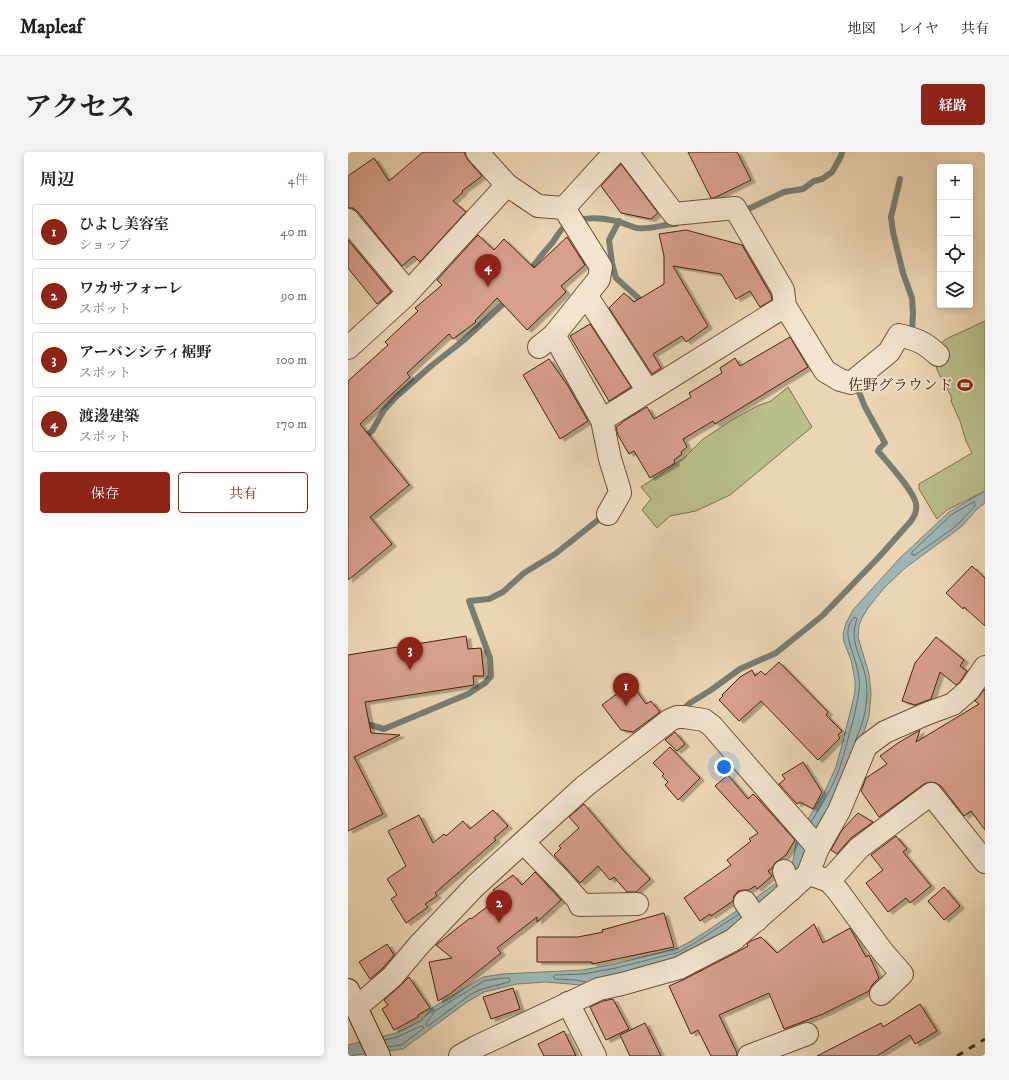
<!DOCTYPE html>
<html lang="ja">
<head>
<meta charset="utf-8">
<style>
  :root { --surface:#fff; --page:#f2f2f2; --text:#202124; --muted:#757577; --line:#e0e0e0; --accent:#8f2418 }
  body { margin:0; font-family:"IM FELL DW Pica","Noto Serif JP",serif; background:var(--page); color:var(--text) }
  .controls { position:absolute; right:12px; top:12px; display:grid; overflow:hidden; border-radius:4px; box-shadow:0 2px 6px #0003 }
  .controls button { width:36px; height:36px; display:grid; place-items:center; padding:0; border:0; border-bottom:1px solid var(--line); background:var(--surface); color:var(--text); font:20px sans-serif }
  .you { position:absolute; left:376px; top:615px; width:14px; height:14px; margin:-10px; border:3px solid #fff; border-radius:50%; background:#1a73e8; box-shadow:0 0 0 6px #1a73e833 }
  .badge { display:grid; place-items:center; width:26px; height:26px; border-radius:50%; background:var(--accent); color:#fff; font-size:13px; font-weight:700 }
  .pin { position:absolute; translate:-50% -33px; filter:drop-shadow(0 1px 2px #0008) }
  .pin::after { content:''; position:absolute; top:21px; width:14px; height:12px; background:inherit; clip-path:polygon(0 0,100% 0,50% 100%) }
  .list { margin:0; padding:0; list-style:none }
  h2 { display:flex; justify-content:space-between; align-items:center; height:52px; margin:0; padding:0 16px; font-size:17px }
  h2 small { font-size:13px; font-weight:400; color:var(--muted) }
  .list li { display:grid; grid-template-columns:26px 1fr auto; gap:12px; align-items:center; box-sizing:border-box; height:56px; margin:0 8px 8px; padding:0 8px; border:1px solid var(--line); border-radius:4px }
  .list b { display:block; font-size:15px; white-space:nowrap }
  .list p { margin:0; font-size:13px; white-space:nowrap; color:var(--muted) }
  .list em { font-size:13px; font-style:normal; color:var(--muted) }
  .actions { display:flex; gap:8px; padding:12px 16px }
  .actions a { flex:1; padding:9px 0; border:1px solid var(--accent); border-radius:4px; text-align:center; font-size:14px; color:var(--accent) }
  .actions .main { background:var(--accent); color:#fff }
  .icon { flex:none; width:22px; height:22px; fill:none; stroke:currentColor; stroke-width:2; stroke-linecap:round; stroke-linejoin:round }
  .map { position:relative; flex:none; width:637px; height:904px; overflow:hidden; border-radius:4px }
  header { display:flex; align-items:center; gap:24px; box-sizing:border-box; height:56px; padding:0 20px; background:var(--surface); border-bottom:1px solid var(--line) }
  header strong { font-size:19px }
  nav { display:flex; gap:22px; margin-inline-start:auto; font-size:14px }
  .intro { display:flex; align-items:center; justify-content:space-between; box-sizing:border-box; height:96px; padding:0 24px }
  h1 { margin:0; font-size:28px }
  .button { padding:10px 18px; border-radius:4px; background:var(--accent); color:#fff; font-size:14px; font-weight:700 }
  main { display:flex; gap:24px; padding:0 24px }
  aside { flex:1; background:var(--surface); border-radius:4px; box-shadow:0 2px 6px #0003 }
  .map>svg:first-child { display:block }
  .green { fill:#b8bd8c; stroke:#7e714c }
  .water { fill:#9bb7b6; stroke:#787d72 }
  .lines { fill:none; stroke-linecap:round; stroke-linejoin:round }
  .shore { stroke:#706e61; stroke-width:1 }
  .stream { stroke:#787d72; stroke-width:6 }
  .building { fill:#d79f8d; stroke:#44250c; filter:url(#shadow) }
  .street-casing { stroke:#6e5136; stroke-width:24 }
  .secondary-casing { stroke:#44250c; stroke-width:24 }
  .street { stroke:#f2e4ce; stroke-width:22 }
  .secondary { stroke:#f2e4ce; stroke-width:22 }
  .rail { stroke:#44250c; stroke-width:3; stroke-dasharray:7 7; stroke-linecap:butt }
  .labels { text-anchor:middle; stroke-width:3.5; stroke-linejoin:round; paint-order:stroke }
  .poi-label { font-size:15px; fill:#44250c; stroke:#f2e4ce; text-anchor:end }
</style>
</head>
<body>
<header>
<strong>Mapleaf</strong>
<nav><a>地図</a><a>レイヤ</a><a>共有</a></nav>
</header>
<div class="intro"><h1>アクセス</h1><a class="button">経路</a></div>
<main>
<aside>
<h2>周辺<small>4件</small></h2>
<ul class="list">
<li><span class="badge">1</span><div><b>ひよし美容室</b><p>ショップ</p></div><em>40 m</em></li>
<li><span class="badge">2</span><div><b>ワカサフォーレ</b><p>スポット</p></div><em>90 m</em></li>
<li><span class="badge">3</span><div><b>アーバンシティ裾野</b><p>スポット</p></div><em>100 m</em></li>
<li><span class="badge">4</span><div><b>渡邊建築</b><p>スポット</p></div><em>170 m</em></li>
</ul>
<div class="actions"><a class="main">保存</a><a>共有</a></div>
</aside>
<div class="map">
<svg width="637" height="904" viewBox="0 0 637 904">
  <defs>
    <filter id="shadow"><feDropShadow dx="4.5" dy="2.5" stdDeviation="0" flood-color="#0004"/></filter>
  </defs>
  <rect width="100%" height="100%" fill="#ebd6b4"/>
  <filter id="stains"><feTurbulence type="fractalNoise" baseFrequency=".005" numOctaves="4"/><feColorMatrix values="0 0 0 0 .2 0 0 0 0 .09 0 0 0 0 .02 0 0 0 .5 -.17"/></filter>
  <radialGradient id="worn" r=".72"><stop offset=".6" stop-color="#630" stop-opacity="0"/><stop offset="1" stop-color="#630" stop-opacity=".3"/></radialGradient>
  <g class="green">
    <polygon points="637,169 637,339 599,358 589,367 571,337 571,332 624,301 618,289 612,269 603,249 604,246 590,220 586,208 590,194 598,187"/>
    <polygon points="440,235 464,275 382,343 348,359 322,364 309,376 294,358 303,347 293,335 335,307 355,287 384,268 409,254 423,249"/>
  </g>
  <polygon class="water" points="637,339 637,351 630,356 614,374 605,381 557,416 536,436 520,456 514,466 511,473 510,485 521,522 523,541 521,564 517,577 498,625 444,732 350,801 235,835 234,833 197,830 169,832 136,840 119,850 55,897 0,904 0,893 48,881 73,869 84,856 135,825 154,822 235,818 267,812 330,796 343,789 362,777 409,745 431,729 438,720 445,709 450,679 460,667 476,641 488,615 495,589 503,557 507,540 507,528 503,508 496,490 495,482 498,471 505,458 514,448 552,406 601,360"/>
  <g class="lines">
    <g class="shore">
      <polygon points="626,350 627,352 627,354 611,371 603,378 567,403 564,403 564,400 603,363"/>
      <path d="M463 670C474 652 485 635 492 615 497 599 501 582 506 565 508 553 513 538 511 526 510 519 508 511 506 505 502 492 494 476 507 465L509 467C501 488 512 502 517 522 522 546 517 568 507 589"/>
      <polygon points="155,826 161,826 162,828 161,830 134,837 123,842 80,874 78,873 78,871 87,859 136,829"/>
      <polyline points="237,830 228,828 207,827 205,825 207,823 235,822 268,816 331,800 345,792 391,762"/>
      <polyline points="37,888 49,885 73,874 76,875 75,877 53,893 40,895"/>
    </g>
    <g class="stream">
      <polyline points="552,27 543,65 545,80 555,121 564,146 565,161 564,179 562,183"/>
      <polyline points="394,60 436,40 455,37 466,29 474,27 484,20 487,15 493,4 494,0"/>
      <polyline points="271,69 261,88 264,111 268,126 297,152"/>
      <path d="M180 121C188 110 196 100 205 90 208 85 212 79 216 75 227 65 249 65 263 68 272 69 280 74 289 76 303 78 315 72 328 72"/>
      <polyline points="519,231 511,240 517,255 537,291 535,293"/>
      <polyline points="14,287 24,279 36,258 48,245 83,214 116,188 156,151 159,147"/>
      <path d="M332 560 342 551 363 538 392 517 428 501 474 464 531 405 563 369C567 363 569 359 568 352 566 339 539 310 530 299L532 296"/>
      <polyline points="0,572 12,570 36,577 120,542 137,531 143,524 142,506 121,449 141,447 155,440 176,421 207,402 250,368 254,360"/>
    </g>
  </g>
  <g class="building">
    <polygon points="75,0 117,0 117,3 120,8 134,24 114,39 115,40 105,49 118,60 72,110 66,104 54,114 10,60 5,56 0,56 0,24 26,6 41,29"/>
    <polygon points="340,0 389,0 403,28 366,46 363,46"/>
    <polygon points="273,12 310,61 303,67 273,61 253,34"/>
    <polygon points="338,78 394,93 423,143 424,148 412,155 402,139 388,147 373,122 325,114 360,174 338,190 334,184 305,202 313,216 304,222 261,156 276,141 286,150 316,132 316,104 311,82"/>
    <polygon points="130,83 146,98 156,87 186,116 219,85 237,113 213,134 218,140 179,178 149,146 127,169 128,170 105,187 101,182 59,221 62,225 12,272 61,333 22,365 44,392 0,428 0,229 40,193 37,190 70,159 67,156 94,133 89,128"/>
    <polygon points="0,88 43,140 29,152 0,116"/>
    <polygon points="242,172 283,235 261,249 222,184"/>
    <polygon points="442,185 460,215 442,226 367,272 365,269 335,287 339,295 333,300 334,302 326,308 327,311 302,326 286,299 281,302 270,283 268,275 274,271 274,270 299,255 306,267 343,245 341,241 374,221 372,216 387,206 392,214"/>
    <polygon points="201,207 220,234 240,269 212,287 175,223"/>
    <polygon points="624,414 637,426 637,474 616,455 615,457 598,441"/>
    <polygon points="118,484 120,497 133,496 136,524 125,524 126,533 17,550 23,581 52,583 6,605 35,662 0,679 0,503"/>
    <polygon points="588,485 616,508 612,514 619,519 612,530 608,533 592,520 583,547 567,553 554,549 567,511"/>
    <polygon points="431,510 480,560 478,563 494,579 490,583 492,586 470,608 413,549 391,569 371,548 375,544 374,543 392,525 404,518 407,524 413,519 417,523"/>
    <polygon points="283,531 298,552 303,549 312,560 285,580 273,578 254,553"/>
    <polygon points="637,537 637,678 623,659 616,664 593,634 588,631 582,630 576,632 531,665 513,639 518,626 539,612 532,604 550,591 572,578 568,590 631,552 627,549"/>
    <polygon points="327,580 337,592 329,599 317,588"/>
    <polygon points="322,595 352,626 330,648 317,633 320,630 314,624 316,622 305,611"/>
    <polygon points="455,610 474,640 465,657 452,650 449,652 431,632 437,627 434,623"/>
    <polygon points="380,623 400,647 405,642 412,649 447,688 438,703 427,711 425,715 420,719 424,724 409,737 407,734 401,738 396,738 390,739 386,744 385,749 363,764 362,762 352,769 336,746 383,713 379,708 403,689 401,687 410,681 367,634"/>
    <polygon points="236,652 275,698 302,727 288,740 279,740 266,725 262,728 250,714 232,731 206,703 213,696 211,694 231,676 221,665"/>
    <polygon points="145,658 160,674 146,686 148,688 87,741 89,744 77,752 80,755 58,771 43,747 49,743 39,727 58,714 40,679 71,663 85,691 96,682 98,684 115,669 122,677"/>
    <polygon points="510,661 525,670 503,686 489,702 483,698 494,678"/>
    <polygon points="548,684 559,697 555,700 583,734 562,751 558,746 540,760 518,731 535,718 523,703"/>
    <polygon points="187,720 213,748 189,770 189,765 149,796 153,801 102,842 90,849 81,810 104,806 88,793 122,766 123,767 152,745 145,738 165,723 174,733"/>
    <polygon points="596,735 612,754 596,768 580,749"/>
    <polygon points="316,761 326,795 244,812 244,810 189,810 189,785 230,785 255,780 254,778"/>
    <polygon points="466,772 475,791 502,776 518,805 521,803 531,826 524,833 521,839 475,862 436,877 421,841 371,863 389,901 389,904 363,904 350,878 343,882 321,834 337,827 391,799 400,794 399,792 403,789 413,785 429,801"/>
    <polygon points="39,792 46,803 35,816 22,827 11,810"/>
    <polygon points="61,825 82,856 70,863 70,865 46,878 34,857 40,853 36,848 52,834"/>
    <polygon points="165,836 172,857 143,867 135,845"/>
    <polygon points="265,847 281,877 258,888 242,855 255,849"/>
    <polygon points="572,852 589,879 567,892 562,883 529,904 469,904 533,871 535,875"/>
    <polygon points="297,871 313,904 282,904 272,883"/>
    <polygon points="216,879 228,904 196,904 190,892"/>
  </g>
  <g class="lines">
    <defs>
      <g id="street">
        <polyline points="129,0 159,33 190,54 216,56 253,115 251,127 206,183 254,268 262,307 271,336 272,341 260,362"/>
        <path d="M279 0 326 62 387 56 435 138 437 154 477 219 492 228 503 231 541 200 551 183C570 188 576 190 590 203"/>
        <polyline points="216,56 267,0"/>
        <polyline points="0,68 60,140"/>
        <polyline points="238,143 300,239"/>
        <polyline points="191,195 206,183"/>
        <polyline points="0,196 57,144 159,33"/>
        <polyline points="254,268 437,154"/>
        <polyline points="176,691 215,731 230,748 232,753 289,752"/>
        <polyline points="436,719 443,738"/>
        <polyline points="467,724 481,729 490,739 534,799 554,822 533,842"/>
        <polyline points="481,729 511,696 583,642 637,710"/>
        <polyline points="397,750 409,768"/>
        <polyline points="220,851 247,904"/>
        <polyline points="9,855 44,825 71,793 127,734 237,634 322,568 329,565 336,565 356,568 364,574 470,696"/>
        <polyline points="112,904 128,895 251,837 274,832 331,816 385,788 430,749 460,722 470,696 491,659 518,594 537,580 578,562 605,552 621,538 637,515"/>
        <polyline points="401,904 459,882"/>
      </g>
      <polyline id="secondary" points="0,838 31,904"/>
    </defs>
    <use href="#street" class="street-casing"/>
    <use href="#secondary" class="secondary-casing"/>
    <use href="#street" class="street"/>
    <use href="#secondary" class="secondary"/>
    <polyline class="rail" points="609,904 637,887"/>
  </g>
  <defs>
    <symbol id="stadium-bare" viewBox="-9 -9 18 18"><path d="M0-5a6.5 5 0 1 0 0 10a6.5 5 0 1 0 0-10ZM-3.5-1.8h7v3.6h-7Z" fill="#8f2418" stroke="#f2e4ce" stroke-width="2.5" paint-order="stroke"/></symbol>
  </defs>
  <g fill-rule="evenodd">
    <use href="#stadium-bare" x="606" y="222" width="22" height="22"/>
  </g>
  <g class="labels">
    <g class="poi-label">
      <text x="605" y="238">佐野グラウンド</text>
    </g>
  </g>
  <rect width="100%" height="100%" filter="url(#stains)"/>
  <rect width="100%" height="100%" fill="url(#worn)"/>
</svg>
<div class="controls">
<button>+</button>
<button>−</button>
<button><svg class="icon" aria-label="locate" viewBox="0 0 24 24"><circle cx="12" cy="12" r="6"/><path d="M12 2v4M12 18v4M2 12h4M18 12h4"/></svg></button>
<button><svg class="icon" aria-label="layers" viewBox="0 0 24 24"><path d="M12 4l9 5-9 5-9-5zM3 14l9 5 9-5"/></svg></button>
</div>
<div class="you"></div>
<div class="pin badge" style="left:278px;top:554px">1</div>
<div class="pin badge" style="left:151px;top:771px">2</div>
<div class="pin badge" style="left:62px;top:518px">3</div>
<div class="pin badge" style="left:140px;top:135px">4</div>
</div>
</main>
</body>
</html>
